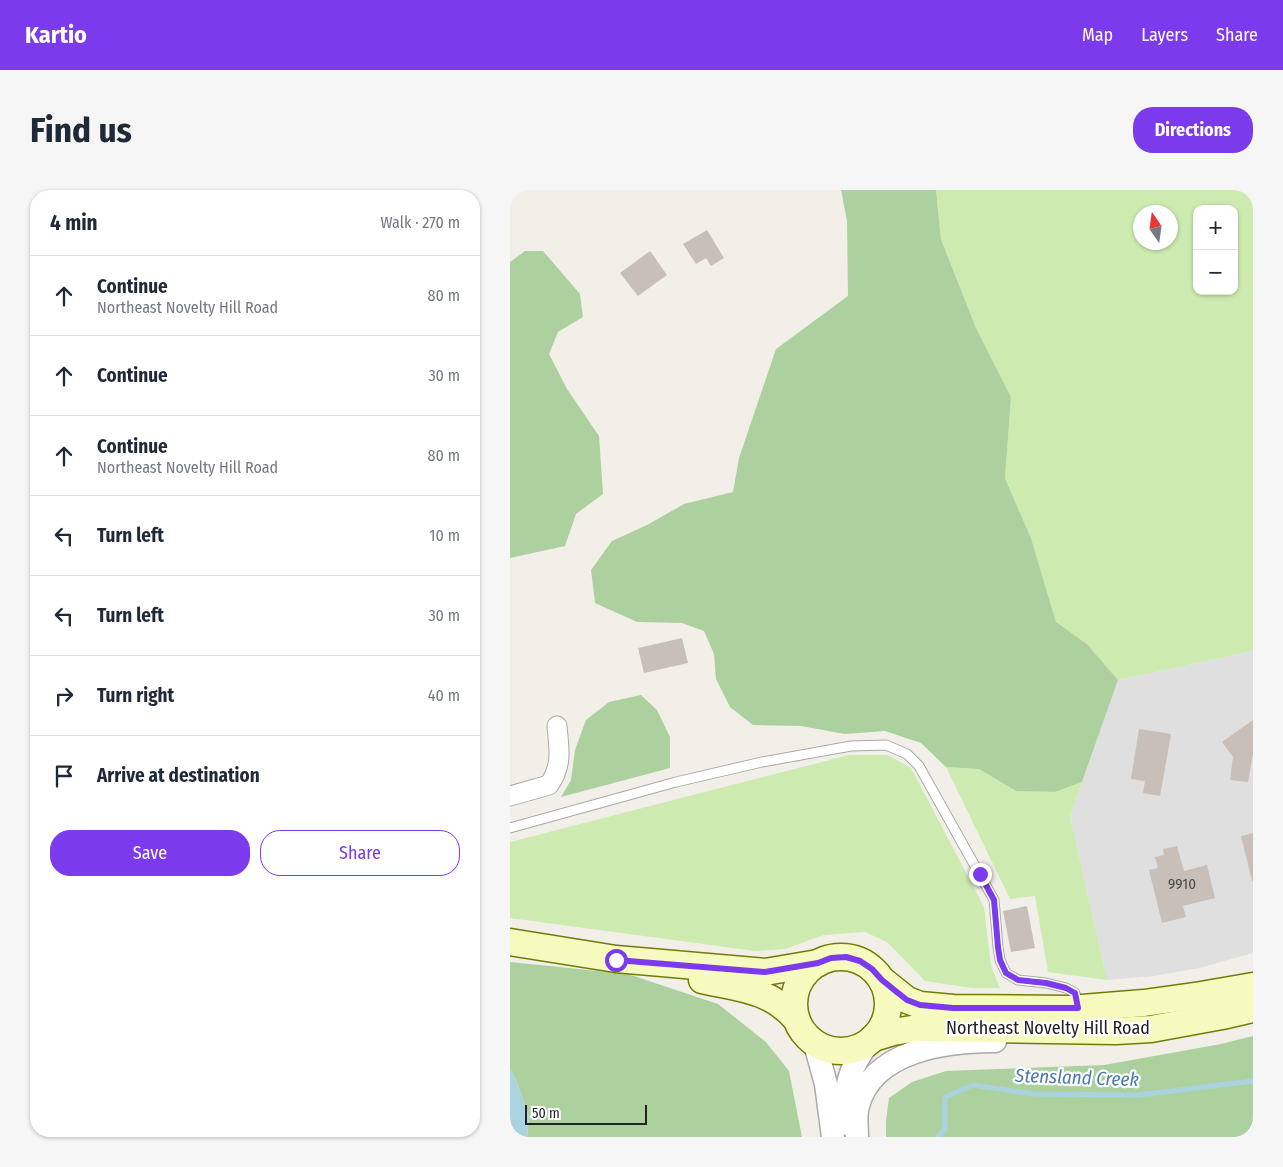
<!DOCTYPE html>
<html lang="en">
<head>
<meta charset="utf-8">
<style>
  :root { --surface:#fff; --page:#f6f6f7; --text:#1f2937; --muted:#747a83; --line:#e0e1e3; --accent:#7c3aed }
  body { margin:0; font-family:"Fira Sans Condensed",sans-serif; background:var(--page); color:var(--text) }
  .controls { position:absolute; right:15px; top:15px; display:grid; overflow:hidden; border-radius:10px; box-shadow:0 1px 4px #0004 }
  .controls button { width:45px; height:45px; display:grid; place-items:center; padding:0; border:0; border-bottom:1px solid var(--line); background:var(--surface); color:var(--text); font:25px sans-serif }
  .compass { position:absolute; left:623px; top:15px; width:45px; height:45px; border-radius:50%; background:var(--surface); box-shadow:0 1px 4px #0004; rotate:347deg }
  .scale { position:absolute; left:15px; bottom:12px; width:122px; box-sizing:border-box; padding-left:5px; border:2px solid #222; border-top:0; font-size:14px; line-height:18px; white-space:nowrap; color:#222; -webkit-text-stroke:4px #fff; paint-order:stroke }
  .stop { position:absolute; width:15px; height:15px; margin:-11px; border:4px solid #7c3aed; border-radius:50%; background:#fff }
  .stop.end { background:#7c3aed; border-color:#fff; box-shadow:0 1px 5px #0008 }
  .list { margin:0; padding:0; list-style:none }
  h2 { display:flex; justify-content:space-between; align-items:center; height:65px; margin:0; padding:0 20px; font-size:21px }
  h2 small { font-size:16px; font-weight:400; color:var(--muted) }
  .list li { display:grid; grid-template-columns:32px 1fr auto; gap:15px; align-items:center; box-sizing:border-box; height:80px; padding:0 20px; border-top:1px solid var(--line) }
  .list b { display:block; font-size:19px; white-space:nowrap }
  .list p { margin:0; font-size:16px; white-space:nowrap; color:var(--muted) }
  .list em { font-size:16px; font-style:normal; color:var(--muted) }
  .actions { display:flex; gap:10px; padding:15px 20px }
  .actions a { flex:1; padding:11px 0; border:1px solid var(--accent); border-radius:20px; text-align:center; font-size:18px; color:var(--accent) }
  .actions .main { background:var(--accent); color:#fff }
  .icon { flex:none; width:28px; height:28px; fill:none; stroke:currentColor; stroke-width:2; stroke-linecap:round; stroke-linejoin:round }
  .map { position:relative; flex:none; width:743px; height:947px; overflow:hidden; border-radius:20px }
  header { display:flex; align-items:center; gap:30px; box-sizing:border-box; height:70px; padding:0 25px; background:var(--accent); color:#fff }
  header strong { font-size:24px }
  nav { display:flex; gap:28px; margin-inline-start:auto; font-size:18px }
  .intro { display:flex; align-items:center; justify-content:space-between; box-sizing:border-box; height:120px; padding:0 30px }
  h1 { margin:0; font-size:35px }
  .button { padding:12px 22px; border-radius:20px; background:var(--accent); color:#fff; font-size:18px; font-weight:700 }
  main { display:flex; gap:30px; padding:0 30px }
  aside { flex:1; background:var(--surface); border-radius:20px; box-shadow:0 1px 4px #0004 }
  .map>svg:first-child { display:block }
  .residential { fill:#e0dfdf }
  .grass { fill:#cdebb0; fill-rule:evenodd }
  .forest { fill:#add19e }
  .water { fill:#aad3df }
  .lines { fill:none; stroke-linecap:round; stroke-linejoin:round }
  .stream { stroke:#aad3df; stroke-width:5 }
  .building { fill:#c7bfb8 }
  .service-casing { stroke:#a9a9a9; stroke-width:11 }
  .minor-casing { stroke:#a9a9a9; stroke-width:21 }
  .tertiary-casing { stroke:#a9a9a9; stroke-width:25 }
  .secondary-casing { stroke:#707d05; stroke-width:29 }
  .service { stroke:#fff; stroke-width:9 }
  .minor { stroke:#fff; stroke-width:19 }
  .tertiary { stroke:#fff; stroke-width:22 }
  .secondary { stroke:#f7fabf; stroke-width:26 }
  .route { stroke:#7c3aed; stroke-width:6 }
  .labels { text-anchor:middle; stroke-width:4.5; stroke-linejoin:round; paint-order:stroke }
  .number-label { font-size:15px; fill:#4b4948 }
  .street-label { font-size:18px; fill:#222; stroke:#fff }
  .water-label { font-size:19px; font-style:italic; fill:#4a7aab; stroke:#fff }
</style>
</head>
<body>
<header>
<strong>Kartio</strong>
<nav><a>Map</a><a>Layers</a><a>Share</a></nav>
</header>
<div class="intro"><h1>Find us</h1><a class="button">Directions</a></div>
<main>
<aside>
<h2>4 min<small>Walk · 270 m</small></h2>
<ul class="list">
<li><svg class="icon" aria-label="ahead" viewBox="0 0 24 24"><path d="M12 20V5M6 11l6-6 6 6"/></svg><div><b>Continue</b><p>Northeast Novelty Hill Road</p></div><em>80 m</em></li>
<li><svg class="icon" aria-label="ahead" viewBox="0 0 24 24"><path d="M12 20V5M6 11l6-6 6 6"/></svg><div><b>Continue</b></div><em>30 m</em></li>
<li><svg class="icon" aria-label="ahead" viewBox="0 0 24 24"><path d="M12 20V5M6 11l6-6 6 6"/></svg><div><b>Continue</b><p>Northeast Novelty Hill Road</p></div><em>80 m</em></li>
<li><svg class="icon" aria-label="left" viewBox="0 0 24 24"><path d="M17 20v-9H6M10 6l-5 5 5 5"/></svg><div><b>Turn left</b></div><em>10 m</em></li>
<li><svg class="icon" aria-label="left" viewBox="0 0 24 24"><path d="M17 20v-9H6M10 6l-5 5 5 5"/></svg><div><b>Turn left</b></div><em>30 m</em></li>
<li><svg class="icon" aria-label="right" viewBox="0 0 24 24"><path d="M7 20v-9h11M14 6l5 5-5 5"/></svg><div><b>Turn right</b></div><em>40 m</em></li>
<li><svg class="icon" aria-label="arrive" viewBox="0 0 24 24"><path d="M6 21V4h12l-3 4 3 4H6"/></svg><div><b>Arrive at destination</b></div></li>
</ul>
<div class="actions"><a class="main">Save</a><a>Share</a></div>
</aside>
<div class="map">
<svg width="743" height="947" viewBox="0 0 743 947">
  <rect width="100%" height="100%" fill="#f2efe9"/>
  <polygon class="residential" points="743,461 743,763 689,778 644,786 597,790 560,626 608,490"/>
  <g class="grass">
    <path d="M426 0H743V461L608 490 577 454 546 432 521 348 495 287 501 207 466 138 431 48ZM687 19H724V101H687ZM631 22H661V52H631Z"/>
    <polygon points="339,565 378,565 401,578 474,717 481,776 490,798 462,798 415,791 377,752 355,742 314,745 275,759 245,761 0,728 0,652"/>
    <polygon points="436,577 469,579 506,601 545,602 572,592 560,626 597,790 538,782 525,706 500,709"/>
  </g>
  <g class="forest">
    <polygon points="331,0 426,0 431,49 466,138 501,207 495,288 521,348 546,432 577,454 608,490 572,592 545,602 506,601 469,579 436,577 411,553 375,541 335,544 291,536 243,535 220,517 206,489 204,464 194,441 172,433 127,432 85,413 81,380 102,351 137,335 174,314 223,302 229,268 266,159 338,106 337,31"/>
    <polygon points="15,61 33,61 70,104 73,127 48,142 39,164 57,199 89,246 93,304 66,324 55,356 0,368 0,72"/>
    <polygon points="131,505 147,520 160,547 160,578 51,607 61,590 65,560 76,530 99,512"/>
    <polygon points="0,772 118,784 208,814 256,852 279,881 292,947 17,947 19,927 6,890 0,878"/>
    <polygon points="743,846 743,947 376,947 376,931 379,908 402,892 436,881 594,875 711,854"/>
  </g>
  <polygon class="water" points="0,878 6,890 19,927 17,947 0,947"/>
  <g class="lines">
    <polyline class="stream" points="428,947 435,939 435,907 463,895 523,904 629,905 743,891"/>
  </g>
  <g class="building">
    <polygon points="197,40 214,68 201,76 196,68 186,74 173,54"/>
    <polygon points="140,61 157,85 128,106 110,83"/>
    <polygon points="172,448 178,473 134,483 128,458"/>
    <polygon points="743,530 743,564 738,592 720,590 723,567 712,552"/>
    <polygon points="629,539 661,544 650,606 633,603 635,591 621,589"/>
    <polygon points="743,643 743,691 742,691 731,646"/>
    <polygon points="667,656 674,681 697,675 705,708 673,716 676,727 652,733 639,680 648,678 645,667 654,665 653,659"/>
    <polygon points="517,716 525,758 501,762 493,721"/>
  </g>
  <g class="lines">
    <defs>
      <polyline id="service" points="0,638 166,592 252,572 341,556 376,555 397,564 409,576 484,710 488,757 490,770 496,783 508,790 536,793 556,798 565,803 567,816"/>
      <path id="minor" d="M0 606 39 595C53 574 49 560 47 536"/>
      <g id="tertiary">
        <polyline points="305,854 316,894 323,947"/>
        <path d="M337 934C335 896 337 880 360 851"/>
        <path d="M347 947C347 937 345 926 348 916 362 860 437 851 485 851"/>
      </g>
      <g id="secondary">
        <polyline points="0,752 106,769 255,782 308,773"/>
        <circle cx="331" cy="814" r="47"/>
        <path d="M192 790C228 798 260 799 286 829"/>
        <polyline points="372,790 397,810 410,815 443,818 560,819 634,813 691,805 743,796"/>
        <polyline points="363,848 383,842 408,838 606,841 641,839 712,826 743,819"/>
      </g>
    </defs>
    <use href="#service" class="service-casing"/>
    <use href="#minor" class="minor-casing"/>
    <use href="#tertiary" class="tertiary-casing"/>
    <use href="#secondary" class="secondary-casing"/>
    <use href="#service" class="service"/>
    <use href="#minor" class="minor"/>
    <use href="#tertiary" class="tertiary"/>
    <use href="#secondary" class="secondary"/>
  </g>
  <g class="lines">
    <polyline class="route" points="106,770 255,782 308,773 321,768 336,767 350,771 362,779 372,790 388,803 397,810 410,815 443,818 568,818 565,803 556,798 536,793 508,790 496,783 490,770 488,757 484,710 470,684"/>
  </g>
  <g class="labels">
    <g class="number-label">
      <text x="672" y="699">9910</text>
    </g>
    <g class="street-label">
      <text x="538" y="844">Northeast Novelty Hill Road</text>
    </g>
    <g class="water-label">
      <text transform="translate(567 887) rotate(2)" y="7">Stensland Creek</text>
    </g>
  </g>
</svg>
<div class="controls">
<button>+</button>
<button>−</button>
</div>
<svg class="compass" viewBox="-18 -18 36 36"><path d="M0-13l5 13h-10z" fill="#e53935"/><path d="M0 13l5-13h-10z" fill="#747a83"/></svg>
<div class="scale">50 m</div>
<div class="stop" style="left:106px;top:770px"></div>
<div class="stop end" style="left:470px;top:684px"></div>
</div>
</main>
</body>
</html>
